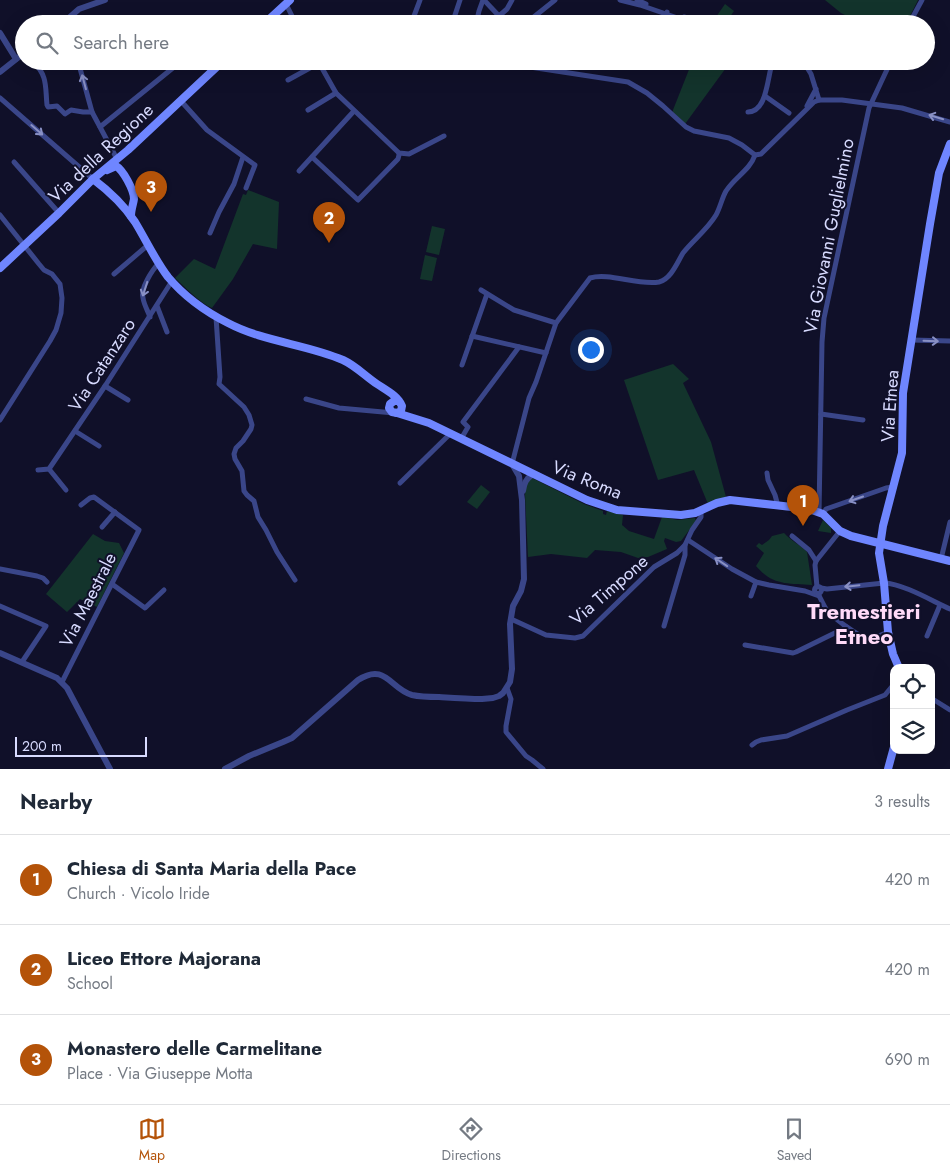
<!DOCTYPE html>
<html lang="en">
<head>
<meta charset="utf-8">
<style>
  :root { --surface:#fff; --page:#f2f2f3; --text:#1f2937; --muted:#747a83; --line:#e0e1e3; --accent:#b45309 }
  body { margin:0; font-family:Jost,sans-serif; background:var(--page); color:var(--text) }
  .controls { position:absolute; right:15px; bottom:15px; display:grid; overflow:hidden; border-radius:10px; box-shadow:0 5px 20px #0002 }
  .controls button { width:45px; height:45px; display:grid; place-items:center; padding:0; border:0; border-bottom:1px solid var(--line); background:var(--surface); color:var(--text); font:25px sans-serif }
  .scale { position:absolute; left:15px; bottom:12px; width:132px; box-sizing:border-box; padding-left:5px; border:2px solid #d8dbff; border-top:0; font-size:14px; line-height:18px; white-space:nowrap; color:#d8dbff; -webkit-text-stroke:4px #101029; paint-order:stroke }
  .you { position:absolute; left:590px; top:349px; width:18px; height:18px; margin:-12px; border:4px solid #fff; border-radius:50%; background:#1a73e8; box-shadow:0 0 0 8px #1a73e833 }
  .badge { display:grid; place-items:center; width:32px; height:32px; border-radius:50%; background:var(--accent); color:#fff; font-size:16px; font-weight:700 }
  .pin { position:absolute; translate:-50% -41px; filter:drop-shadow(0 1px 2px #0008) }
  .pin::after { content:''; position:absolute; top:26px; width:18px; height:15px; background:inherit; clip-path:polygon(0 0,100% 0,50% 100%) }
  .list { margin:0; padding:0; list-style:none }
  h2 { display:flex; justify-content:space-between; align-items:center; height:65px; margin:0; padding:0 20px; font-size:21px }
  h2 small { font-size:16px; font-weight:400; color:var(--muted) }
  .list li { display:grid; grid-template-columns:32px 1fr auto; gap:15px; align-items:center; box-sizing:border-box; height:90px; padding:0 20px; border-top:1px solid var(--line) }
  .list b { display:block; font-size:19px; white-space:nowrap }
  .list p { margin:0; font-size:16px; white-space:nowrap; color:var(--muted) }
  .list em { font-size:16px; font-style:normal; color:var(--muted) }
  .icon { flex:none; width:28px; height:28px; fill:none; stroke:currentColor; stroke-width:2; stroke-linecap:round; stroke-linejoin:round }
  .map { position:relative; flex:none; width:950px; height:769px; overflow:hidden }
  .search { position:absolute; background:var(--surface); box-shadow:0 5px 20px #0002; left:15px; right:15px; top:15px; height:55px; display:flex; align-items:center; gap:12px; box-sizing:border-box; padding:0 18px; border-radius:28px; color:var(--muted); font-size:19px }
  .sheet { height:335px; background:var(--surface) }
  nav { display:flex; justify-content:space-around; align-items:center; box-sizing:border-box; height:70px; border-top:1px solid var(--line); background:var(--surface); font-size:14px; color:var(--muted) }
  nav a { display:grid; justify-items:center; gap:2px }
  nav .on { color:var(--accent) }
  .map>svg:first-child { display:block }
  .green { fill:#13342c }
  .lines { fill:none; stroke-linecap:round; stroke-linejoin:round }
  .minor { stroke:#3a4689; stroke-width:5 }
  .tertiary { stroke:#3a4689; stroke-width:6 }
  .secondary { stroke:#6f86ff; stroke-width:8 }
  .oneway { stroke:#8990c4 }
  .labels { text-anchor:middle; stroke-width:4; stroke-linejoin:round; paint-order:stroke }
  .street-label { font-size:18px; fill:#d8dbff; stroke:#101029 }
  .district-label { font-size:22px; font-weight:bold; fill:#ffdaf8; stroke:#101029 }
</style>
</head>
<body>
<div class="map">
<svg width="950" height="769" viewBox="0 0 950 769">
  <rect width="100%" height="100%" fill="#101029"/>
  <g class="green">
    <polygon points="825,0 918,0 906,24 863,24 841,13"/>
    <polygon points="725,4 734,11 725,24 716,17"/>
    <polygon points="691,61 731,61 685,124 673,112 673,110 690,67 688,65"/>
    <path d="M248 190 279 202 277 249 253 244 233 279 212 308C200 303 185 287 175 278L194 259 215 269 243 194 246 195Z"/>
    <polygon points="432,226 445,229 439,255 426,252"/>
    <polygon points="425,255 437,258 432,281 420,279"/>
    <polygon points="673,364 689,379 683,383 711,442 726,497 708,504 694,470 658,480 624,380"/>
    <polygon points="532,478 584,504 603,511 603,514 606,515 607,511 623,515 622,525 629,531 654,539 662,517 678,520 695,518 696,521 681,541 676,542 665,538 664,541 667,549 648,557 638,558 621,552 595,550 587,558 551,554 528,557 525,494 526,484"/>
    <polygon points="481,485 490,492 477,509 467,502"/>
    <polygon points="823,520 831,528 831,533 818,531"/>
    <path d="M784 533C791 541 801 545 807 552L812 585C788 583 773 586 756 566L764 553 756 546 759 543 762 545 769 540 772 536Z"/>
    <polygon points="93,534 105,541 119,543 124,553 97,607 80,599 67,612 46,594"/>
  </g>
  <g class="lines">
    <g class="minor">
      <polyline points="484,0 499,16 503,24"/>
      <polyline points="620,0 640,5 692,23 697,24"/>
      <polyline points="637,0 646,4"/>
      <polyline points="286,4 296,24"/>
      <polyline points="499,16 507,9 512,0"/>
      <polyline points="684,17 708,24"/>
      <polyline points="411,24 420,0"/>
      <polyline points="452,24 460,0"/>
      <polyline points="476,24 479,11 483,0"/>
      <polyline points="525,24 555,0"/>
      <polyline points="580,24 588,22 597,24"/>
      <polyline points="663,24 667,12"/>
      <polyline points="909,24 922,0"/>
      <path d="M33 61C48 77 45 85 47 105L48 107 57 106 65 114 71 110 83 112H92"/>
      <polyline points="78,61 92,112 117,159"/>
      <polyline points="318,61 336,93 399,153 409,154 444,136"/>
      <polyline points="521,61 530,67 628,82 647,93 663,106 686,127 694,131 729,138 742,145 755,155"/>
      <polyline points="803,61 811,74 819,100"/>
      <polyline points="288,80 319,63"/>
      <polyline points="765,96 789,113"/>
      <polyline points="0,98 93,179"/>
      <polyline points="181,101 207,130 255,165 246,188"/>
      <polyline points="807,106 816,89"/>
      <polyline points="308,110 336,93"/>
      <path d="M748 112C768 112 767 75 773 61"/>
      <polyline points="100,127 179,63"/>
      <polyline points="755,155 761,154 814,102 819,100 842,100 902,108 950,122"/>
      <polyline points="312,157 358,200 398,159 399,155 399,153"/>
      <polyline points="14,162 59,213"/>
      <polyline points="299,171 354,111"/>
      <polyline points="0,215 39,264 44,270 52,274 60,284 62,298 61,313 56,330 50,341 0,420"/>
      <polyline points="210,233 219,212 234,184 243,157"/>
      <polyline points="114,274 148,245"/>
      <polyline points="481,290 514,310 556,323"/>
      <polyline points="157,306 167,332"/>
      <path d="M150 317C148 311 144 305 143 298 140 289 152 270 159 263"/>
      <polyline points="216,317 220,377 219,384 244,407 249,415 252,425 251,429 243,441 236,448 234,454 235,459 242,471 244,491 247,495 254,501 258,517 266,530 277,552 295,580"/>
      <polyline points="472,336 546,353"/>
      <polyline points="912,340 950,341"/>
      <polyline points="462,365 487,294"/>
      <polyline points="105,386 128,400"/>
      <polyline points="306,399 339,408 394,413"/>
      <polyline points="821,414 863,420"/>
      <polyline points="75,431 99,446"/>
      <polyline points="461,439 468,427 463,422 519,347"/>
      <path d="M512 464 529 398 536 382 556 323 590 278C609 272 638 286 659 282 671 279 677 263 683 253 693 240 707 230 716 215 720 208 722 198 726 191 735 177 750 170 755 155"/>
      <polyline points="49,469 66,490"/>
      <polyline points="38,470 49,469 105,386 172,281"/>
      <polyline points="767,473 768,480 775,495 778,506"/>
      <polyline points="400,483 451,433"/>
      <polyline points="819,512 822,342 824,318 869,108 891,61"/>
      <polyline points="823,514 826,509 886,488 893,487"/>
      <polyline points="102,527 115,512"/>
      <polyline points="792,536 809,550 816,561"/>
      <polyline points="688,540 732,569 756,582 769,585 805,591 819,596"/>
      <polyline points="941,559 950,522"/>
      <polyline points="0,569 37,576 43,578 47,582"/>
      <polyline points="112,584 145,608 164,590"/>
      <circle cx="818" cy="590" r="3.5"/>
      <polyline points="817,587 815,565 816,561 840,531"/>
      <path d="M821 588 827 589 884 583C904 584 932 601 950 609"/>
      <path d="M818 594C821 599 823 604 826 609 834 619 857 635 869 640L888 632"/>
      <polyline points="751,596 756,582"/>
      <polyline points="0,606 46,626 22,662"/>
      <polyline points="511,619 546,635 575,638 583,636 654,567 677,553 685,545 692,530 701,517 701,511"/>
      <polyline points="664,626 685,555 685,545"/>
      <polyline points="927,636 940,605"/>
      <polyline points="745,645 793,653 796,652 847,627"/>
      <polyline points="62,682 139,530 94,497 90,498 81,505"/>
      <polyline points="507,688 511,699 506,726 506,732 526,756 532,760 543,769"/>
      <polyline points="931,698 950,710"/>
      <polyline points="752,745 756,742 761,740 787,736 847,710 885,695 894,684"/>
    </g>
    <g class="tertiary">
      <polyline points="62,24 79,9 105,0"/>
      <polyline points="0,33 16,59"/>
      <polyline points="0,72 24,53"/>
      <path d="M523 491C524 483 526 479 533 474"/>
      <polyline points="0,653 57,678 67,688 110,769"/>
      <path d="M225 769 249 756 283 742 292 738 358 680C386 662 390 689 412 695 421 697 431 697 439 697 454 698 468 699 482 699L493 698 499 696 503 693 510 682 512 669 510 624 513 606 521 591 524 579 522 500 519 476 512 464"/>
    </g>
    <g class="secondary">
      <polyline points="264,24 290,0"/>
      <path d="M107 170 116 166C123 170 134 190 134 199 133 205 131 210 131 216"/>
      <path d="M93 179C109 191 124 205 135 222 146 240 155 260 168 277 184 296 206 312 228 323 264 342 306 344 343 360 356 366 365 376 377 384 386 390 398 396 402 406L401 411 397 413 392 412 389 408 390 404 394 401H399"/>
      <polyline points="0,268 59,213 93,179 128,150 223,61"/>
      <polyline points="397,413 429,423 587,500 617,510 681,515 695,513 717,503 730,500 809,509 823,514 840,531 851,536 950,561"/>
      <polyline points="899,668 893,654 888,632 884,583 879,553 883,526 902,453 903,393 930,224 939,173 950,144"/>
      <polyline points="888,769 894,747"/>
    </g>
  </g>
  <defs><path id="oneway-shaft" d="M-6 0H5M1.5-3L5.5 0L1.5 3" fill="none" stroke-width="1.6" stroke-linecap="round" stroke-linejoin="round" transform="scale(1.25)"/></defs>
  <g class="oneway">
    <use href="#oneway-shaft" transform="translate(84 82) rotate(-105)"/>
    <use href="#oneway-shaft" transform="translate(936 117) rotate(-163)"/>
    <use href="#oneway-shaft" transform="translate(37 130) rotate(41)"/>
    <use href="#oneway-shaft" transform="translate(145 289) rotate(108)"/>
    <use href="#oneway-shaft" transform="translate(931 341) rotate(2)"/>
    <use href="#oneway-shaft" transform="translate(856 499) rotate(161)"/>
    <use href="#oneway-shaft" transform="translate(721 562) rotate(-146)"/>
    <use href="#oneway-shaft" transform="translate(852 586) rotate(174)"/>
  </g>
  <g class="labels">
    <g class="street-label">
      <text transform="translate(101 153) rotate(-43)" y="6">Via della Regione</text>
      <text transform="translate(829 236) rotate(-79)" y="6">Via Giovanni Guglielmino</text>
      <text transform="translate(102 365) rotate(-57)" y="6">Via Catanzaro</text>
      <text transform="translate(890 406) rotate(-86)" y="6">Via Etnea</text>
      <text transform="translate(587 480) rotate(22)" y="6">Via Roma</text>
      <text transform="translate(609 590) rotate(-41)" y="6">Via Timpone</text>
      <text transform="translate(88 600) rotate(-63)" y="6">Via Maestrale</text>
    </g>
    <g class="district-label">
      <text x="864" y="619">Tremestieri<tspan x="864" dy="25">Etneo</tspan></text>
    </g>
  </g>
</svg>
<div class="controls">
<button><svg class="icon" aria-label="locate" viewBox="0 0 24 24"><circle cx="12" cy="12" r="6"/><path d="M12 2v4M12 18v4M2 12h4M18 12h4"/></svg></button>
<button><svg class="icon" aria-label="layers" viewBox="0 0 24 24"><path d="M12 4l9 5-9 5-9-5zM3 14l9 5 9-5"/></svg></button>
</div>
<div class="scale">200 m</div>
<div class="you"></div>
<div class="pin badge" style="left:803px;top:526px">1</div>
<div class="pin badge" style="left:329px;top:243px">2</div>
<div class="pin badge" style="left:151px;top:212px">3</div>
<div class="search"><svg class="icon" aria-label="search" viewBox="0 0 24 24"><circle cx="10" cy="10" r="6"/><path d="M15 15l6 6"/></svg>Search here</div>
</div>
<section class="sheet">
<h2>Nearby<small>3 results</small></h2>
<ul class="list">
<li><span class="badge">1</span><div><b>Chiesa di Santa Maria della Pace</b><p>Church · Vicolo Iride</p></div><em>420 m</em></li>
<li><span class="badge">2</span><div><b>Liceo Ettore Majorana</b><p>School</p></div><em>420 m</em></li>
<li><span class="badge">3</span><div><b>Monastero delle Carmelitane</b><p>Place · Via Giuseppe Motta</p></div><em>690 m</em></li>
</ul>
</section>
<nav>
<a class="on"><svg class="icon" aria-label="map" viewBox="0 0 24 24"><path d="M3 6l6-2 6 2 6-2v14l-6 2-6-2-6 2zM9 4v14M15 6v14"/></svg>Map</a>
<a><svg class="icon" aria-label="directions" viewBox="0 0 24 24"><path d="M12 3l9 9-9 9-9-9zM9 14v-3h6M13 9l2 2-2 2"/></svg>Directions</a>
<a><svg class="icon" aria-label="saved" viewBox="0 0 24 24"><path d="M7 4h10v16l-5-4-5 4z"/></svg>Saved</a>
</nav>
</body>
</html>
